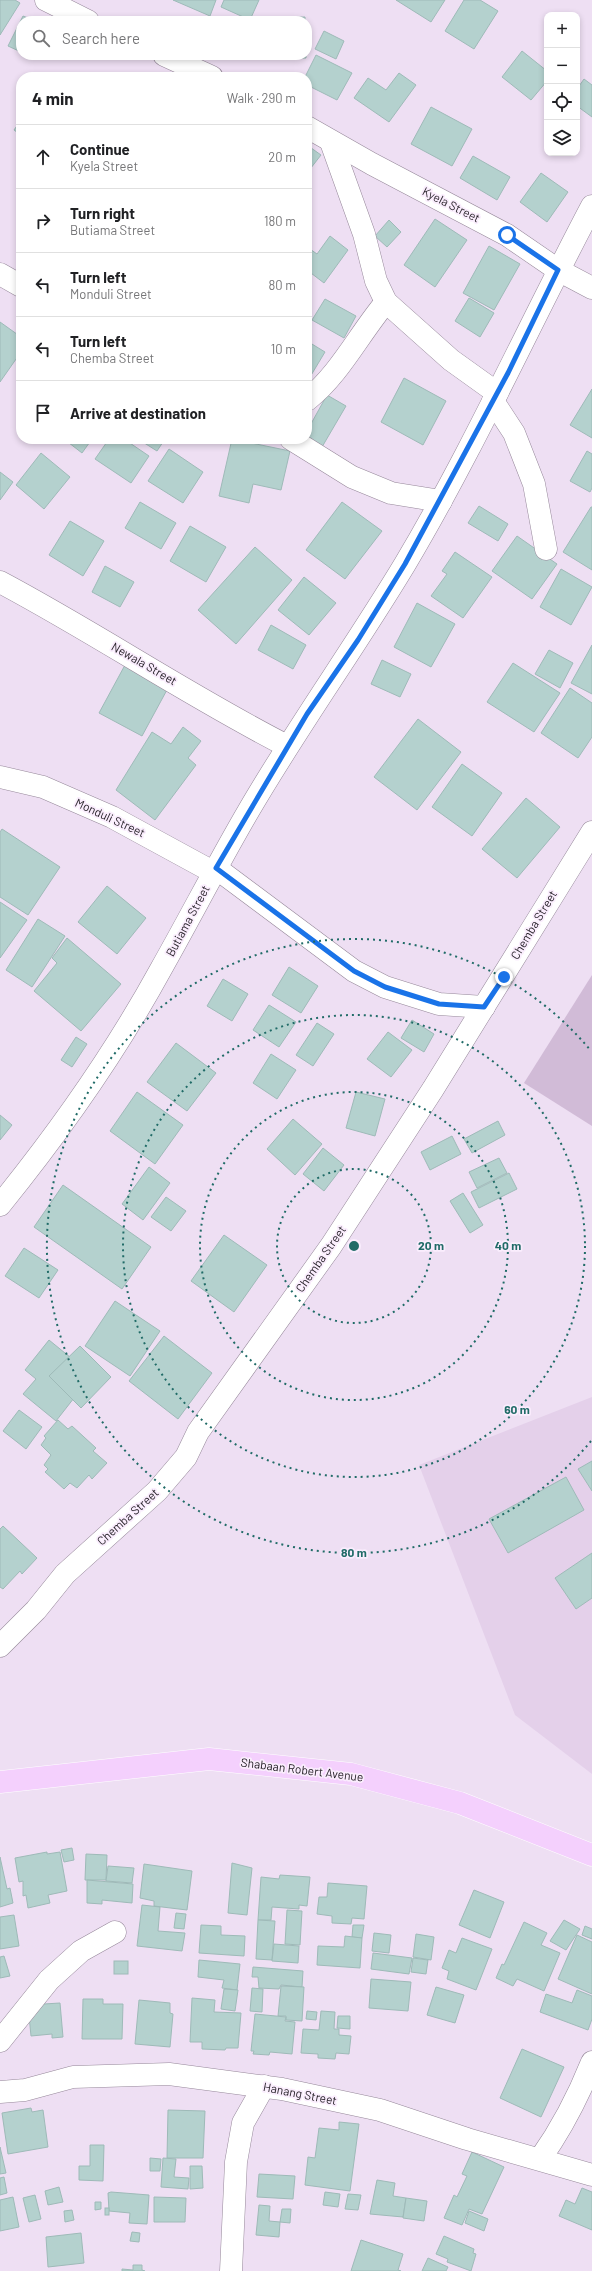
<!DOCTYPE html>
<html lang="en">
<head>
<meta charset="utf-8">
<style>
  :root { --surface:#fff; --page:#f2f2f2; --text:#202124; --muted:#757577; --line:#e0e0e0 }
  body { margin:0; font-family:Barlow,sans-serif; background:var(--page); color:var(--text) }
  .controls { position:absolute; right:12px; top:12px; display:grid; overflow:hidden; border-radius:8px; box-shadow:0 2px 6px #0003 }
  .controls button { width:36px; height:36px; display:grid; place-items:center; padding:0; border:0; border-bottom:1px solid var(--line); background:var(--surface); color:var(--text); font:20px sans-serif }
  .stop { position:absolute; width:12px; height:12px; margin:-9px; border:3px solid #1a73e8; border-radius:50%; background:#fff }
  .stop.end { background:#1a73e8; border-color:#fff; box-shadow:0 1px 4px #0008 }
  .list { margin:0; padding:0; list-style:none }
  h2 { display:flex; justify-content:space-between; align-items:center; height:52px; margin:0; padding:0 16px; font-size:17px }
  h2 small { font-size:13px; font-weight:400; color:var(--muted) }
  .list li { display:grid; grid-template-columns:26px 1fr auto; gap:12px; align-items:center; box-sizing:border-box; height:64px; padding:0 16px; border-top:1px solid var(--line) }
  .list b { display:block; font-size:15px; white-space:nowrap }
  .list p { margin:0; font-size:13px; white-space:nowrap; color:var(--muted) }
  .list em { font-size:13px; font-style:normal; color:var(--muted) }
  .icon { flex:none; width:22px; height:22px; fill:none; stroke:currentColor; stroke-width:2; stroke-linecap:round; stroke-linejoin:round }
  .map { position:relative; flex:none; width:592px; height:2271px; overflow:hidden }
  .search { position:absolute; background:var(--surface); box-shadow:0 2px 6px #0003; left:16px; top:16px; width:296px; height:44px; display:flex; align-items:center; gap:10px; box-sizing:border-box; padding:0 14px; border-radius:16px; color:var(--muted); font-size:15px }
  .panel { position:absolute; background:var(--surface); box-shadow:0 2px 6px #0003; left:16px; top:72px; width:296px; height:372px; border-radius:16px }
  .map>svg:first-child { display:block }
  .built { fill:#e4d0ea }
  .green { fill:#d1bbd7 }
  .building { fill:#b4d1ce; stroke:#9ebab8 }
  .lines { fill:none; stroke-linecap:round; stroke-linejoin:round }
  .minor-casing { stroke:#96889a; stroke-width:23 }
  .primary-casing { stroke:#fff; stroke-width:23 }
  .minor { stroke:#fff; stroke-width:22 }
  .primary { stroke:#f4d0fd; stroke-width:22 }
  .route { stroke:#1a73e8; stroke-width:5 }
  .ring { fill:none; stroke:#206b67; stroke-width:2; stroke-dasharray:2 4 }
  .labels { text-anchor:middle; stroke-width:3.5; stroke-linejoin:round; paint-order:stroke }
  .street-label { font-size:12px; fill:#231e25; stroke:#faedfd }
  .centre { fill:#206b67; stroke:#faedfd; stroke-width:2 }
  .ring-label { font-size:12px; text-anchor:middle; font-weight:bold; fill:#206b67; stroke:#faedfd; stroke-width:3.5; stroke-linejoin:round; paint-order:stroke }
</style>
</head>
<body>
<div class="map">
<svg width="592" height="2271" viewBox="0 0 592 2271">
  <rect width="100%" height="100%" fill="#eedff3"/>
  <polygon class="built" points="592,1397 592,1774 515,1715 419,1465"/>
  <polygon class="green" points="592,975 592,1126 524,1083"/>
  <g class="building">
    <polygon points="0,0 15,0 20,3 0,35"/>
    <polygon points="173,0 216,0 210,16"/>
    <polygon points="224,0 259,0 250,20 221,7"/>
    <polygon points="396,0 445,0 431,22"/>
    <polygon points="464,0 480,0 498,11 474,49 445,31"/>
    <polygon points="23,16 35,21 21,21 21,52 8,46"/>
    <polygon points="305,17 305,21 257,21 257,18"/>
    <polygon points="324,31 344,41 336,59 315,49"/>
    <polygon points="522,51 547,71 547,81 531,100 502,77"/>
    <polygon points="258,55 306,55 306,58 258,59"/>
    <polygon points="316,55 352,73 337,100 307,85 307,77 305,77"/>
    <polygon points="399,73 416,85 389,122 354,98 368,78 386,90"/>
    <polygon points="584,79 592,85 592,117 577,106 577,89"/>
    <polygon points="431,107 472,129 452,166 411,144"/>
    <polygon points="21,120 21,135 14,130"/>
    <polygon points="307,145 321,155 307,173"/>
    <polygon points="473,156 510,177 497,200 460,178"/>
    <polygon points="541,173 568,192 547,222 520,202"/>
    <polygon points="435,219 467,240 435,287 404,265"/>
    <polygon points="389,220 401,232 387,247 375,236"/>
    <polygon points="330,236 348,250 324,283 307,270 307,247 317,254"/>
    <polygon points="489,246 520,264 494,310 463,293"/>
    <polygon points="469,298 494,313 480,337 455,321"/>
    <polygon points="325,299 356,316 344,338 312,320"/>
    <polygon points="0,322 21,337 21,352 0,382"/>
    <polygon points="307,341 325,352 310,377 307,375"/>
    <polygon points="404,378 446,401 423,445 381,422"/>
    <polygon points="592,389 592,438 570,425"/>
    <polygon points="327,395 346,406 322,447 307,439 307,431"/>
    <polygon points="64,439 92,439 82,453"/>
    <polygon points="109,439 124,439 149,456 131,483 95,459"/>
    <polygon points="138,439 165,439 157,451"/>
    <polygon points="232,439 290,451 281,490 253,484 249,503 219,496"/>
    <polygon points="169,449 203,472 183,503 148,481"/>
    <polygon points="587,451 592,454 592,488 590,492 570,481"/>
    <polygon points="41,453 70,477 44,509 16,485"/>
    <polygon points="0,472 13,482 0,500"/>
    <polygon points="140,502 176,523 161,549 125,528"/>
    <polygon points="342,502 382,531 345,579 306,550"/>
    <polygon points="479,506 508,524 498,541 468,523"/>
    <polygon points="591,507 592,507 592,570 563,552"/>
    <polygon points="70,521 104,541 83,576 49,555"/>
    <polygon points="190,526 226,547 206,582 170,561"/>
    <polygon points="517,536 557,564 532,599 492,571"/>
    <polygon points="255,547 292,580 236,644 198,610"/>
    <polygon points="455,552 492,577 463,618 431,596 447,574 442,571"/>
    <polygon points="105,566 134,582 120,607 92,592"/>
    <polygon points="561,569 592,587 571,625 540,607"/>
    <polygon points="304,577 336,603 309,635 278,610"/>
    <polygon points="417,603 455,624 431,667 394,647"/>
    <polygon points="271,625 306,645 293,669 258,650"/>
    <polygon points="592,645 592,694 571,683"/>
    <polygon points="549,650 573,663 560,688 535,674"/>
    <polygon points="382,660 411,674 400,697 371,684"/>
    <polygon points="513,663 560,693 534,732 487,702"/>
    <polygon points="125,665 168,688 142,736 99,713"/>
    <polygon points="570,688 592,703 592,737 578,758 541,733"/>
    <polygon points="418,719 461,752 417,810 374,777"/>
    <polygon points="183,727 201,741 188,758 196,765 155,820 116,790 152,732 171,744"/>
    <polygon points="462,764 502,793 472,836 432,807"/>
    <polygon points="526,798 560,827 517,878 482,849"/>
    <polygon points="2,829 60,867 28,915 0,897 0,832"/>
    <polygon points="107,886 146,918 117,954 78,922"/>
    <polygon points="0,902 27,920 0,958"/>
    <polygon points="38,919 65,936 32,987 6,970"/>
    <polygon points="67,938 121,984 81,1031 34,991 57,963 52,958"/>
    <polygon points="289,967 318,986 301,1013 272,995"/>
    <polygon points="223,979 248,994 232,1021 207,1006"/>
    <polygon points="269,1005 296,1022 279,1047 253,1030"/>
    <polygon points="412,1020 434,1034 424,1052 401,1038"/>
    <polygon points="317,1023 334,1034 313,1066 296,1055"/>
    <polygon points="388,1032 412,1050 391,1077 367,1059"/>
    <polygon points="76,1037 87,1044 72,1067 61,1060"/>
    <polygon points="176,1043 216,1073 187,1111 147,1082"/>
    <polygon points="271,1054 296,1070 277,1099 253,1083"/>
    <polygon points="137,1092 183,1125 155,1164 110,1131"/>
    <polygon points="356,1092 385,1099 375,1136 346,1128"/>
    <polygon points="0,1115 12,1125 0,1140"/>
    <polygon points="293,1119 322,1144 295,1175 267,1149"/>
    <polygon points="498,1121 505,1135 472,1153 464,1139"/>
    <polygon points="452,1136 461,1154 430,1170 421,1152"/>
    <polygon points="323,1148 344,1165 324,1191 303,1174"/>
    <polygon points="499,1158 507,1173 477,1188 469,1172"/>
    <polygon points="149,1167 170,1183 143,1220 122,1204"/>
    <polygon points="509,1173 517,1189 479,1208 471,1192"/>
    <polygon points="63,1185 151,1247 122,1289 34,1227"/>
    <polygon points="463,1193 483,1225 470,1233 450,1201"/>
    <polygon points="166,1197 186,1211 171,1231 151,1217"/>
    <polygon points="224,1235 267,1265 234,1312 191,1281"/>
    <polygon points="24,1248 58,1270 39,1298 5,1276"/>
    <polygon points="115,1301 160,1331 130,1376 85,1346"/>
    <polygon points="164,1336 212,1373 178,1419 129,1381"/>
    <polygon points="49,1340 92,1375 56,1421 23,1394 36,1379 25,1370"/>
    <polygon points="80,1346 111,1377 81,1408 49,1376"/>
    <polygon points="19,1410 42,1427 26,1449 3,1431"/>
    <polygon points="58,1420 68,1429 72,1426 96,1448 93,1451 107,1463 92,1479 89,1475 77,1488 70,1483 64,1489 45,1472 48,1469 44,1465 51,1455 41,1445 46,1438 44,1436"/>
    <polygon points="592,1461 592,1491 578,1469"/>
    <polygon points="566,1477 584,1510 508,1553 489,1519"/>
    <polygon points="3,1526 37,1558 22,1574 20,1571 3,1589 0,1587 0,1529"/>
    <polygon points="592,1553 592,1598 576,1609 555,1578"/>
    <polygon points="72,1848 74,1860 64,1862 61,1850"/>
    <polygon points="47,1852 47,1854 60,1852 67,1891 48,1895 50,1903 28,1908 26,1895 23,1896 23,1881 19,1882 15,1858"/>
    <polygon points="86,1854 107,1855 106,1880 85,1880"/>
    <polygon points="0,1857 7,1889 10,1888 13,1903 0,1907"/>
    <polygon points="232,1863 252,1868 247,1915 228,1913"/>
    <polygon points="144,1864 192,1871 187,1910 154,1906 154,1901 140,1898"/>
    <polygon points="108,1866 134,1868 132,1883 106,1881"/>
    <polygon points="280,1875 310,1877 307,1906 299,1905 299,1909 272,1907 271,1920 258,1920 261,1877 279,1879"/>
    <polygon points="87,1880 133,1884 132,1903 102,1900 102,1904 87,1903"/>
    <polygon points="328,1883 367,1886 364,1919 352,1918 351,1924 332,1923 332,1916 317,1914 319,1897 327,1897"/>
    <polygon points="474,1890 504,1902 490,1938 459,1925"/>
    <polygon points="142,1905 160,1907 158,1931 185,1933 182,1951 137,1946"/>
    <polygon points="287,1910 302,1911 300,1945 285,1944"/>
    <polygon points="176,1913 186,1914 184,1929 174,1928"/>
    <polygon points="14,1915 19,1946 0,1949 0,1917"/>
    <polygon points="258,1920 275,1921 272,1960 256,1959"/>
    <polygon points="564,1920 580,1929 566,1950 550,1941"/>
    <polygon points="524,1922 547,1933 541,1945 560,1953 544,1991 517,1979 513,1986 496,1978 502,1964 504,1965"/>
    <polygon points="201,1925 221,1926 221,1935 245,1936 244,1956 199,1953"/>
    <polygon points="353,1925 364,1925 362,1938 352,1937"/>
    <polygon points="585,1926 592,1929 592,1939 582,1935"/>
    <polygon points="374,1933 391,1935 389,1953 372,1951"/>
    <polygon points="416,1934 434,1937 431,1960 413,1957"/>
    <polygon points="577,1935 592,1942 592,1994 558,1979"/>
    <polygon points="345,1936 362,1938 360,1968 317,1965 318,1946 344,1947"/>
    <polygon points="462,1938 492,1949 476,1990 447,1979 449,1971 442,1968 449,1950 456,1953"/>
    <polygon points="274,1944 299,1946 298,1963 272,1961"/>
    <polygon points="373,1953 412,1958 409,1974 371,1969"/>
    <polygon points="4,1956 10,1976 0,1978 0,1957"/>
    <polygon points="413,1958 428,1960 426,1974 411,1972"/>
    <polygon points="199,1960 240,1964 237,1990 222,1988 224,1980 198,1977"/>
    <rect x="114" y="1961" width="14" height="13"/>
    <polygon points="253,1967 303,1971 302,1987 281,1985 279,1989 259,1988 258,1977 252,1977"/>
    <polygon points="371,1979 411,1982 408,2011 369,2008"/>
    <polygon points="281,1986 304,1987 302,2021 286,2020 286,2016 278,2016"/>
    <polygon points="436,1987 464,1995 455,2023 427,2015"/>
    <polygon points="252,1988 263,1989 262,2012 250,2011"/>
    <polygon points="224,1989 238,1990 235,2011 221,2009"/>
    <polygon points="577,1990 592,1996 592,2019 588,2030 540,2012 546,1994 572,2003"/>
    <polygon points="192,1998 215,2000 214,2012 241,2013 238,2048 226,2048 225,2050 202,2049 202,2042 190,2042"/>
    <polygon points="83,1999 103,1999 103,2004 123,2004 122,2039 82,2039"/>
    <polygon points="139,2000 170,2003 170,2013 173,2014 170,2047 135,2044"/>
    <polygon points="60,2003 63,2037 52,2038 52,2034 31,2036 28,2005"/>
    <polygon points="307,2011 317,2012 316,2020 306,2019"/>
    <polygon points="321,2011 335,2012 334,2029 339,2029 339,2035 351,2036 349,2054 336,2053 335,2059 318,2058 318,2054 301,2053 303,2029 319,2030"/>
    <polygon points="255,2014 286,2017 285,2021 295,2022 292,2054 270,2052 269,2055 253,2054 254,2051 251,2051"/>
    <polygon points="338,2016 350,2016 350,2029 337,2028"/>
    <polygon points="522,2049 564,2067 541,2117 500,2098"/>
    <polygon points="31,2108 32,2112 43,2110 48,2147 8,2154 2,2113"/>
    <polygon points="168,2110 205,2111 203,2158 167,2158"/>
    <polygon points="339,2122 359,2124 350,2191 305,2185 308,2157 315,2158 319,2128 339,2130"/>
    <polygon points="90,2145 104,2145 103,2181 79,2180 79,2166 90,2166"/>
    <polygon points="0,2147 6,2173 0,2174"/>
    <polygon points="472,2152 504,2167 482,2214 469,2209 462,2225 444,2218 454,2195 457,2197 467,2176 462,2174"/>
    <polygon points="150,2158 161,2159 160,2171 150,2171"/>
    <polygon points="163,2158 176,2159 174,2177 189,2178 188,2189 161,2187"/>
    <polygon points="190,2166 202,2166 203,2188 190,2189"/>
    <polygon points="259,2174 295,2176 293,2199 257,2197"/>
    <polygon points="4,2177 7,2193 0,2195 0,2178"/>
    <polygon points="377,2180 395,2183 393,2196 406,2198 403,2217 370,2214"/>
    <polygon points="59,2187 63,2202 48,2205 45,2191"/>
    <polygon points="582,2188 592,2192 592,2230 559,2216 566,2200 575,2204"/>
    <polygon points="111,2192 149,2195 147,2224 129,2223 130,2213 109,2211 108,2193"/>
    <polygon points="325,2192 340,2194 338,2207 323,2205"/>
    <polygon points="348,2194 361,2195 358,2210 345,2209"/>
    <polygon points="35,2195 41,2219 29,2222 23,2198"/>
    <polygon points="13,2197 19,2227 0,2231 0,2200"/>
    <polygon points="154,2197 186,2198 185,2222 154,2222"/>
    <polygon points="406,2198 427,2201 424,2221 403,2218"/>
    <polygon points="95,2202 101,2202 101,2209 95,2210"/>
    <polygon points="259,2205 270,2206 269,2221 280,2222 279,2237 256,2235"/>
    <rect x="105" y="2208" width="4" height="7"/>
    <polygon points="282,2209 291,2209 290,2223 280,2222"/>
    <polygon points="72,2210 74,2220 65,2222 64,2211"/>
    <polygon points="469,2211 488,2219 484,2231 465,2223"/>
    <polygon points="132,2232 140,2233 139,2242 130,2241"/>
    <polygon points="81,2233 84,2263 48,2267 46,2237"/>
    <polygon points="444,2236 474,2249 473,2253 476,2254 471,2271 447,2262 448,2259 436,2254"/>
    <polygon points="361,2240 403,2254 398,2270 401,2271 351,2271"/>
    <polygon points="428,2258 448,2267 446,2271 422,2271"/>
    <polygon points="133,2265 142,2265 142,2270 145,2271 122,2271 122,2269 133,2270"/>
  </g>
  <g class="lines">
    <defs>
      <g id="minor">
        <polyline points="46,0 88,21"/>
        <polyline points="164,55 212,77"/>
        <polyline points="307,127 372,164 507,235 558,270 592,288"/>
        <polyline points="331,142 364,234 376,281 386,302 451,360 497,393"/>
        <polyline points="0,274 21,286"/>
        <path d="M307 400C340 374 359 334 386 302"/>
        <polyline points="493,401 514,433 534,484 546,549"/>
        <polyline points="291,439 352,477 391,493 441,501"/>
        <path d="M0 582C98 634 189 696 287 746"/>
        <polyline points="0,777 43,787 112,817 213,872"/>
        <polyline points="216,868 354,971 385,987 439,1004 484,1007"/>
        <path d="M0 1205C60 1131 115 1053 161 969 191 916 218 863 249 810 298 726 355 647 405 564 474 448 529 325 592 206"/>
        <polyline points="0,1646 36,1610 65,1574 157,1491 186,1457 198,1432 331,1246 433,1089 592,832"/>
        <polyline points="0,2041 49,1980 81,1951 115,1932"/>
        <polyline points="0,2092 25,2090 73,2077 169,2074 282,2089 380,2110 467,2139 592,2175"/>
        <path d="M540 2159C562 2128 578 2097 592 2062"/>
        <polyline points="231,2271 236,2162 243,2123 264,2086"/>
      </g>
      <polyline id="primary" points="0,1782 209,1759 351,1774 460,1803 592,1855"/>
    </defs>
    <use href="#minor" class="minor-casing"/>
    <use href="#primary" class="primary-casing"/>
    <use href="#minor" class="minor"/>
    <use href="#primary" class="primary"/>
  </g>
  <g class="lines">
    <polyline class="route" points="504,977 484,1007 439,1004 385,987 354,971 216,868 307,714 358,640 405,564 508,373 558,270 507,235"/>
  </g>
  <g class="ring">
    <circle cx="354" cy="1246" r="77"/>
    <circle cx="354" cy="1246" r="154"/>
    <circle cx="354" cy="1246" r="231"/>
    <path d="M591 1441A307 307 0 1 1 591 1051"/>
  </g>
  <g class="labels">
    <g class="street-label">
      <text transform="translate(451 205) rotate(27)" y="4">Kyela Street</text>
      <text transform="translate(144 664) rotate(30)" y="4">Newala Street</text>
      <text transform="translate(110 818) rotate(25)" y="4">Monduli Street</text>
      <text transform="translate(188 921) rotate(-62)" y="4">Butiama Street</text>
      <text transform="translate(534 925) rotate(-59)" y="4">Chemba Street</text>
      <text transform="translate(321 1259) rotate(-55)" y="4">Chemba Street</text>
      <text transform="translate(128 1517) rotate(-42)" y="4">Chemba Street</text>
      <text transform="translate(302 1770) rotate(7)" y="4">Shabaan Robert Avenue</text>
      <text transform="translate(300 2094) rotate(11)" y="4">Hanang Street</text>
    </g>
  </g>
  <circle cx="354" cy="1246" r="6" class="centre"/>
  <g class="ring-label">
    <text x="431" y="1250">20 m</text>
    <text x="508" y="1250">40 m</text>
    <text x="517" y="1414">60 m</text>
    <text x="354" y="1557">80 m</text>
  </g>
</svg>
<div class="controls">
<button>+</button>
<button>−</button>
<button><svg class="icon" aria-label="locate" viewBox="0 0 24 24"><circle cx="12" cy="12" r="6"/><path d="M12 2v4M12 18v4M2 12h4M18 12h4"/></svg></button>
<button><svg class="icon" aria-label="layers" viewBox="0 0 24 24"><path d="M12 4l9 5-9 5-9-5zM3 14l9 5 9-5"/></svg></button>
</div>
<div class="stop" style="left:507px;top:235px"></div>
<div class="stop end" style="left:504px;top:977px"></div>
<div class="search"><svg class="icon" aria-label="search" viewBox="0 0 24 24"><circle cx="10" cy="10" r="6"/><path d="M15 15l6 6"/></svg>Search here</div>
<section class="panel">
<h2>4 min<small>Walk · 290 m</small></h2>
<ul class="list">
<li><svg class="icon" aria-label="ahead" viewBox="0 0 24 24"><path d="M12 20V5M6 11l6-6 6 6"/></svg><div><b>Continue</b><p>Kyela Street</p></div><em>20 m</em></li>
<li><svg class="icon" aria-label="right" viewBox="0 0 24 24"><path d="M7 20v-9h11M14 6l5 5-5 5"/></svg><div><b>Turn right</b><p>Butiama Street</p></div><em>180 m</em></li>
<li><svg class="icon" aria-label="left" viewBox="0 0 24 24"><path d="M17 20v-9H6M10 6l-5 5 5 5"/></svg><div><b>Turn left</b><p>Monduli Street</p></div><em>80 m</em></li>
<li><svg class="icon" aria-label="left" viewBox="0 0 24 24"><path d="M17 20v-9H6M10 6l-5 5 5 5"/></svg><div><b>Turn left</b><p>Chemba Street</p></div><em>10 m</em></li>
<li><svg class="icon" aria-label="arrive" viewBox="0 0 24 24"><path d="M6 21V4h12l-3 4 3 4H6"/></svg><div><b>Arrive at destination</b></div></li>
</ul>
</section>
</div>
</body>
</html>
